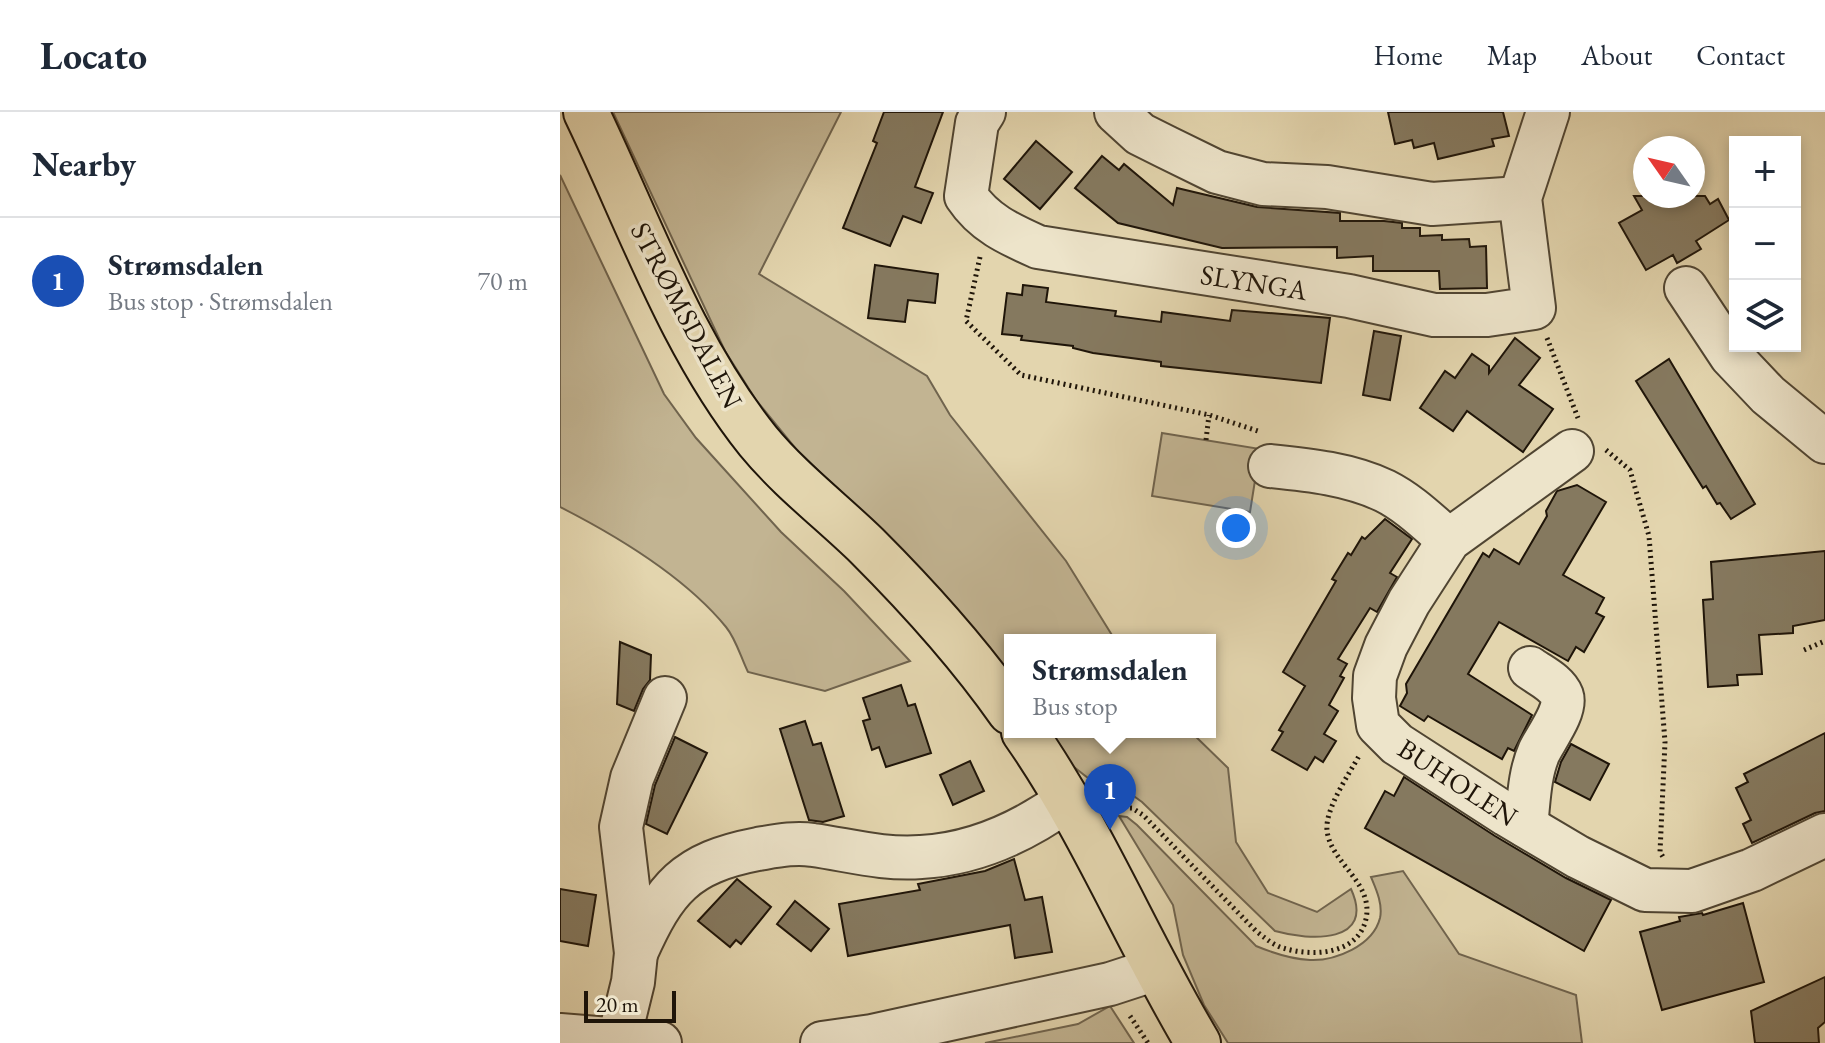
<!DOCTYPE html>
<html lang="en">
<head>
<meta charset="utf-8">
<style>
  :root { --surface:#fff; --page:#f6f6f7; --text:#1f2937; --muted:#747a83; --line:#e0e1e3; --accent:#0f766e }
  body { margin:0; font-family:"EB Garamond",serif; background:var(--page); color:var(--text) }
  .controls { position:absolute; right:24px; top:24px; display:grid; overflow:hidden; border-radius:0px; box-shadow:0 4px 12px #0003 }
  .controls button { width:72px; height:72px; display:grid; place-items:center; padding:0; border:0; border-bottom:2px solid var(--line); background:var(--surface); color:var(--text); font:40px sans-serif }
  .compass { position:absolute; left:1073px; top:24px; width:72px; height:72px; border-radius:50%; background:var(--surface); box-shadow:0 4px 12px #0003; rotate:304deg }
  .scale { position:absolute; left:24px; bottom:20px; width:92px; box-sizing:border-box; padding-left:8px; border:4px solid #1f1509; border-top:0; font-size:22px; line-height:28px; white-space:nowrap; color:#1f1509; -webkit-text-stroke:6px #ede4ca; paint-order:stroke }
  .you { position:absolute; left:676px; top:416px; width:28px; height:28px; margin:-20px; border:6px solid #fff; border-radius:50%; background:#1a73e8; box-shadow:0 0 0 12px #1a73e833 }
  .badge { display:grid; place-items:center; width:52px; height:52px; border-radius:50%; background:var(--accent); color:#fff; font-size:26px; font-weight:700 }
  .pin { position:absolute; translate:-50% -66px; filter:drop-shadow(0 2px 4px #0008) }
  .pin::after { content:''; position:absolute; top:42px; width:28px; height:24px; background:inherit; clip-path:polygon(0 0,100% 0,50% 100%) }
  .popup { position:absolute; left:444px; top:522px; width:212px; height:104px; box-sizing:border-box; display:grid; place-content:center; border-radius:0px; background:var(--surface); filter:drop-shadow(0 2px 6px #0005); font-size:26px; white-space:nowrap; color:var(--muted) }
  .popup b { font-size:30px; color:var(--text) }
  .popup::after { content:''; position:absolute; left:50%; top:100%; margin-left:-16px; border:16px solid transparent; border-top-color:var(--surface) }
  .list { margin:0; padding:0; list-style:none }
  h2 { display:flex; justify-content:space-between; align-items:center; height:104px; margin:0; padding:0 32px; font-size:34px }
  h2 small { font-size:26px; font-weight:400; color:var(--muted) }
  .list li { display:grid; grid-template-columns:52px 1fr auto; gap:24px; align-items:center; box-sizing:border-box; height:128px; padding:0 32px; border-top:2px solid var(--line) }
  .list b { display:block; font-size:30px; white-space:nowrap }
  .list p { margin:0; font-size:26px; white-space:nowrap; color:var(--muted) }
  .list em { font-size:26px; font-style:normal; color:var(--muted) }
  .icon { flex:none; width:44px; height:44px; fill:none; stroke:currentColor; stroke-width:2; stroke-linecap:round; stroke-linejoin:round }
  .map { position:relative; flex:none; width:1265px; height:931px; overflow:hidden }
  header { display:flex; align-items:center; gap:48px; box-sizing:border-box; height:112px; padding:0 40px; background:var(--surface); border-bottom:2px solid var(--line) }
  header strong { font-size:38px }
  nav { display:flex; gap:44px; margin-inline-start:auto; font-size:28px }
  main { display:flex }
  aside { flex:1; background:var(--surface) }
  .map>svg:first-child { display:block }
  .green { fill:#c2b492; stroke:#70644e; stroke-width:2 }
  .building { fill:#85795f; stroke:#1f1509; stroke-width:2 }
  .lines { fill:none; stroke-linecap:round; stroke-linejoin:round }
  .minor-casing { stroke:#504532; stroke-width:46 }
  .major-casing { stroke:#1f1509; stroke-width:48 }
  .path { stroke:#1f1509; stroke-width:5; stroke-dasharray:2 4; stroke-linecap:butt }
  .minor { stroke:#ede4ca; stroke-width:42 }
  .major { stroke:#e3d5ae; stroke-width:44 }
  .labels { text-anchor:middle; stroke-width:7; stroke-linejoin:round; paint-order:stroke }
  .street-label { font-size:28px; fill:#1f1509; stroke:#ede4ca }
</style>
</head>
<body>
<header>
<strong>Locato</strong>
<nav><a>Home</a><a>Map</a><a>About</a><a>Contact</a></nav>
</header>
<main>
<aside>
<h2>Nearby<small></small></h2>
<ul class="list">
<li><span class="badge" style="background:#1a4fb4">1</span><div><b>Strømsdalen</b><p>Bus stop · Strømsdalen</p></div><em>70 m</em></li>
</ul>
</aside>
<div class="map">
<svg width="1265" height="931" viewBox="0 0 1265 931">
  <rect width="100%" height="100%" fill="#e3d5ae"/>
  <filter id="stains"><feTurbulence type="fractalNoise" baseFrequency=".0025" numOctaves="4"/><feColorMatrix values="0 0 0 0 .2 0 0 0 0 .09 0 0 0 0 .02 0 0 0 .5 -.17"/></filter>
  <radialGradient id="worn" r=".72"><stop offset=".6" stop-color="#630" stop-opacity="0"/><stop offset="1" stop-color="#630" stop-opacity=".3"/></radialGradient>
  <g class="green">
    <polygon points="53,0 281,0 199,162 367,264 390,303 506,449 555,528 450,528 450,568 362,459 236,337 196,288 165,239"/>
    <path d="M0 63 104 282 136 326 221 420 284 479 350 549 265 579 188 560C181 546 176 527 166 515 125 465 57 424 0 395Z"/>
    <polygon points="602,321 700,337 690,400 592,384"/>
    <path d="M486 620H631L668 656 676 730 708 781 757 800 791 777C816 832 750 829 715 819L582 690 568 680 542 677 505 648Z"/>
    <path d="M559 704 567 705 577 713 696 834C713 841 731 847 750 848 775 849 813 834 820 806 823 792 816 777 811 765L843 759 899 842 1016 883 1022 931H668L644 893 623 843 613 793Z"/>
    <polygon points="550,894 574,931 425,931 518,912"/>
  </g>
  <g class="building">
    <polygon points="324,0 383,0 355,75 373,81 361,111 343,104 330,134 283,116 317,31 313,29"/>
    <polygon points="828,0 943,0 949,24 932,27 934,34 878,47 874,31 854,36 852,28 835,32"/>
    <polygon points="476,29 512,60 480,97 444,67"/>
    <polygon points="542,44 559,58 564,52 613,93 617,76 697,95 780,101 780,109 824,109 842,111 842,116 860,116 860,124 882,123 882,128 909,127 910,135 926,134 927,176 880,177 879,159 813,159 813,144 777,146 777,135 662,136 558,111 515,76"/>
    <polygon points="1074,84 1145,84 1150,92 1158,87 1169,108 1136,129 1141,137 1117,151 1113,143 1086,158 1059,111 1082,98"/>
    <polygon points="315,153 378,162 375,191 348,188 345,210 308,206"/>
    <polygon points="463,173 488,176 486,190 556,199 555,204 601,210 602,200 670,209 672,198 770,206 761,271 601,254 601,250 533,241 513,236 513,234 461,228 462,224 442,222 447,181 462,183"/>
    <polygon points="814,219 841,224 830,288 803,283"/>
    <polygon points="955,226 980,246 959,273 993,297 963,340 907,299 893,319 860,296 885,259 895,266 912,242 929,254 929,261"/>
    <polygon points="1109,247 1195,392 1171,407 1160,391 1157,392 1146,374 1143,376 1076,269"/>
    <polygon points="1017,373 1046,390 1003,463 1044,486 1036,501 1044,505 1024,540 1016,535 1008,549 939,510 908,562 972,603 954,639 948,636 942,647 868,604 864,609 840,594 847,581 846,572 923,441 929,445 934,437 959,452 987,404 986,399 997,379"/>
    <polygon points="825,407 852,427 830,461 837,465 817,500 810,496 778,547 787,552 780,564 784,566 769,593 778,599 764,622 776,629 763,650 755,645 747,658 712,638 723,620 719,618 745,574 723,560 776,469 772,467 788,441 791,443 802,425 805,427"/>
    <polygon points="1265,439 1265,508 1233,514 1233,521 1199,523 1202,562 1177,563 1178,573 1148,575 1143,488 1153,487 1151,450"/>
    <polygon points="60,530 91,543 90,568 83,577 74,599 57,592"/>
    <polygon points="341,573 348,594 355,592 371,641 326,655 319,635 312,638 303,609 310,607 303,586"/>
    <polygon points="245,609 253,633 261,631 284,704 263,710 249,708 220,617"/>
    <polygon points="1265,621 1265,699 1255,701 1192,731 1183,712 1191,708 1176,676 1188,670 1184,662"/>
    <polygon points="115,625 147,641 107,722 86,712 95,673"/>
    <polygon points="1011,632 1049,652 1030,688 995,670 1001,650"/>
    <polygon points="410,649 424,679 393,693 380,663"/>
    <polygon points="844,665 935,724 1006,766 1051,788 1024,839 805,716 825,679 834,684"/>
    <polygon points="454,747 465,788 482,785 492,840 455,846 450,813 288,844 279,792 360,778 358,772 425,759"/>
    <polygon points="177,767 211,795 181,832 176,828 170,835 138,809"/>
    <polygon points="0,777 36,783 28,834 0,829"/>
    <polygon points="235,789 269,817 251,839 217,812"/>
    <polygon points="1183,791 1204,870 1102,898 1080,820 1120,809 1119,805 1142,801 1143,803"/>
    <polygon points="1265,865 1265,910 1258,916 1259,931 1195,931 1191,899"/>
  </g>
  <g class="lines">
    <defs>
      <g id="minor">
        <path d="M424 0 417 11 406 84C424 111 449 122 478 135L789 184 874 203H927L974 196 960 86 988 0"/>
        <polyline points="556,0 580,22 606,35 657,60 703,72 767,75 872,92 960,86"/>
        <polyline points="1126,176 1171,244 1208,283 1265,330"/>
        <polyline points="1012,339 889,428 849,490 826,534 815,564 814,586 818,613 837,632 947,703 1018,745 1085,778 1132,779 1192,758 1265,723"/>
        <path d="M710 354C749 358 789 362 825 379 849 391 869 411 889 428"/>
        <path d="M966 714C969 689 969 663 979 640 985 627 1007 598 1002 584 997 571 981 564 970 556"/>
        <path d="M76 841C105 776 125 751 198 737 216 734 235 730 253 733 289 738 324 748 361 745 416 742 463 720 507 688"/>
        <polyline points="0,923 100,931"/>
        <polyline points="56,931 59,927 73,870 76,841 61,715 72,666 105,586"/>
        <polyline points="262,931 312,924 550,872 596,857"/>
      </g>
      <g id="major">
        <path d="M26 0C79 110 121 233 198 329 230 368 271 399 307 434 359 486 408 540 450 600"/>
        <path d="M464 620C532 717 577 829 638 931"/>
      </g>
    </defs>
    <use href="#minor" class="minor-casing"/>
    <use href="#major" class="major-casing"/>
    <g class="path">
      <polyline points="420,145 406,209 461,263 649,303 701,320"/>
      <polyline points="987,226 1018,306"/>
      <polyline points="646,328 649,303"/>
      <polyline points="1046,338 1070,358 1089,424 1105,630 1100,740 1103,745"/>
      <polyline points="1244,538 1265,529"/>
      <path d="M552 695 572 696 583 703 696 819C705 826 713 833 723 836 752 845 798 843 806 807 814 770 770 751 767 718 765 697 789 662 799 644"/>
      <polyline points="570,904 588,931"/>
    </g>
    <use href="#minor" class="minor"/>
    <use href="#major" class="major"/>
  </g>
  <g class="labels">
    <g class="street-label">
      <text transform="translate(694 170) rotate(9)" y="10">SLYNGA</text>
      <text transform="translate(127 203) rotate(62)" y="10">STRØMSDALEN</text>
      <text transform="translate(898 670) rotate(33)" y="10">BUHOLEN</text>
    </g>
  </g>
  <rect width="100%" height="100%" filter="url(#stains)"/>
  <rect width="100%" height="100%" fill="url(#worn)"/>
</svg>
<div class="controls">
<button>+</button>
<button>−</button>
<button><svg class="icon" aria-label="layers" viewBox="0 0 24 24"><path d="M12 4l9 5-9 5-9-5zM3 14l9 5 9-5"/></svg></button>
</div>
<svg class="compass" viewBox="-18 -18 36 36"><path d="M0-13l5 13h-10z" fill="#e53935"/><path d="M0 13l5-13h-10z" fill="#747a83"/></svg>
<div class="scale">20 m</div>
<div class="you"></div>
<div class="pin badge" style="left:550px;top:718px;background:#1a4fb4">1</div>
<div class="popup"><b>Strømsdalen</b>Bus stop</div>
</div>
</main>
</body>
</html>
